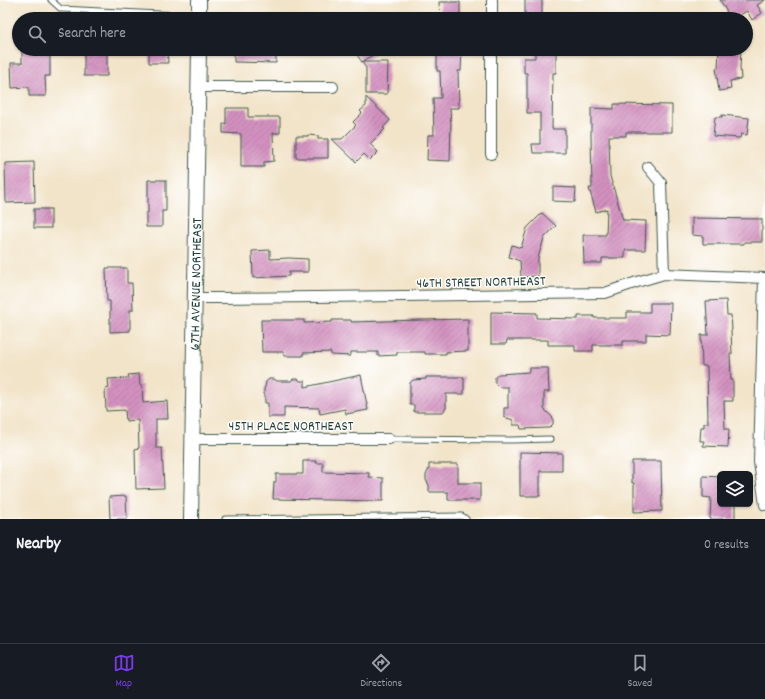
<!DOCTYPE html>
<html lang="en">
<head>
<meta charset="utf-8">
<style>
  :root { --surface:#171b24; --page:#242831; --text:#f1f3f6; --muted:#9ea1a6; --line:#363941; --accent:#7c3aed }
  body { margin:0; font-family:Dekko,sans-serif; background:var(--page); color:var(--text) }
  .controls { position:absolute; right:12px; bottom:12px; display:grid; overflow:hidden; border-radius:6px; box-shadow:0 1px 3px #0004 }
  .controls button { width:36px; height:36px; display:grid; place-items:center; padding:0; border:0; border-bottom:1px solid var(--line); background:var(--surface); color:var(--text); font:20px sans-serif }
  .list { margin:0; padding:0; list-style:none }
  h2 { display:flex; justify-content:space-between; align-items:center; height:52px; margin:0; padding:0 16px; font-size:17px }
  h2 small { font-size:13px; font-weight:400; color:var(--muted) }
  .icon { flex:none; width:22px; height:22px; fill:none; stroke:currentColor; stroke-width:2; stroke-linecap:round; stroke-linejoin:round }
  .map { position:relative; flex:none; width:765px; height:519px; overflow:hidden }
  .search { position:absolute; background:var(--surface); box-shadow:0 1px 3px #0004; left:12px; right:12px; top:12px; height:44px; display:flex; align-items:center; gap:10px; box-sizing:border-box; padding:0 14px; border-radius:22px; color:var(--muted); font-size:15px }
  .sheet { height:124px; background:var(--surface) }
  nav { display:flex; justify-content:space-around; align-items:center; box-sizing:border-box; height:56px; border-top:1px solid var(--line); background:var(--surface); font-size:11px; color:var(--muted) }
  nav a { display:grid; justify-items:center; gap:2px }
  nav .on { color:var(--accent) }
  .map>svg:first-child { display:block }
  .building { fill:url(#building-hatch) }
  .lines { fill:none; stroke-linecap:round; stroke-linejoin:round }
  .lane-casing { stroke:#3f564a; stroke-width:7 }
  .street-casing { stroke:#3f564a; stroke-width:12 }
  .secondary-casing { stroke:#3f564a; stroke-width:16 }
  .lane { stroke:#fff; stroke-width:5 }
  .street { stroke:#fff; stroke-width:10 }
  .secondary { stroke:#fff; stroke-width:14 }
  .labels { text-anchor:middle; stroke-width:3; stroke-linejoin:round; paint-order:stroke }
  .street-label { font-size:14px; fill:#1f3d34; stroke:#fff }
</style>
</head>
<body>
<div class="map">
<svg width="765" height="519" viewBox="0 0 765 519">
  <defs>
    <pattern id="building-hatch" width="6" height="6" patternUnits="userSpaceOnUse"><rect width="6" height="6" fill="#d391c0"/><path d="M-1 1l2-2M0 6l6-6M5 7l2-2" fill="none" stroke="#ab789d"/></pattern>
  </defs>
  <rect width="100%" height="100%" fill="#fff"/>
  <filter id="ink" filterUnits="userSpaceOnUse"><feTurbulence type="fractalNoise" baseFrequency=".025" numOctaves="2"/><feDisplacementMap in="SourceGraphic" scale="8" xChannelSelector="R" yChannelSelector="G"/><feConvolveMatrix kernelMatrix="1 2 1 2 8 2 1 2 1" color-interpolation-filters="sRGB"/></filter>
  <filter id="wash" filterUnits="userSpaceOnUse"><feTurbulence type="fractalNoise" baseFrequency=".012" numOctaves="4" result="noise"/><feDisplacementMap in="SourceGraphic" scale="16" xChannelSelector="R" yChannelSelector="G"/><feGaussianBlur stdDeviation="0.9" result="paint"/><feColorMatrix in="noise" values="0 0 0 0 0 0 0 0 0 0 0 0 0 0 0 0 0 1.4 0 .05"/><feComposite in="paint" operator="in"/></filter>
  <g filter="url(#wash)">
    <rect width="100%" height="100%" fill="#f2e4c9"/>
    <g id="blocks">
      <g class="building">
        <rect x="525" y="0" width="17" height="19"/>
        <polygon points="720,0 765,0 757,5 762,13 752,20 747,11 733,19 731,19"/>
        <polygon points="439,2 460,2 460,19 440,19"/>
        <polygon points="22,49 42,49 44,52 50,52 50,76 45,76 46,96 29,96 29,87 12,88 11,63 22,63"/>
        <polygon points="96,49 107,49 107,76 84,76 84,52 96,52"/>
        <polygon points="149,49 167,49 168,63 149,63"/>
        <polygon points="234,49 276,49 276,63 234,62"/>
        <polygon points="353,49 382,49 362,62 388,62 387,94 366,94 366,68"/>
        <polygon points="437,49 462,49 461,71 458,71 459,108 450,108 451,124 450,161 427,160 428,135 434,135 433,98 441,98 440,71 437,71"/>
        <polygon points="535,49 556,49 556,73 553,73 552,129 565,129 565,153 533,153 532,144 540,144 540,113 527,113 527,73 524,73 524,58 535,58"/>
        <polygon points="719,49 741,49 740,68 741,79 730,81 731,89 719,91 716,68 718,68"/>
        <polygon points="366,97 390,120 383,128 385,129 370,144 378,152 370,160 364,154 356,162 332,139 342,139 356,125 353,122 362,113 360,111 366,106"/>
        <polygon points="614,104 672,105 672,132 626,132 626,136 609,136 610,176 623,220 646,221 645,250 625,250 625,258 602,258 602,263 584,263 583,235 606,235 607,209 596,212 589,188 592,188 591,135 591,108 614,109"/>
        <polygon points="226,108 248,108 248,117 280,117 280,133 273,133 274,161 264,162 264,167 241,167 241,134 223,133 223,124 226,124"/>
        <polygon points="722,115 749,118 747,135 741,134 740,138 713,136 715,117 722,117"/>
        <polygon points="308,135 318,136 318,139 328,139 328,158 296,158 296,136 308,136"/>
        <polygon points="34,162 35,202 6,203 5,163"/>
        <polygon points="148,180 166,180 166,211 162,211 162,227 146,227 146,213 148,213"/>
        <polygon points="553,187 576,188 575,202 553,201"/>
        <rect x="34" y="209" width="17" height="19"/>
        <polygon points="542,213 556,226 544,238 538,258 538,276 521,277 520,261 509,257 512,245 521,248 527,228"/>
        <polygon points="692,218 762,219 762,242 744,242 744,244 703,244 703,236 692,235"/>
        <polygon points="270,250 270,259 289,258 308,259 308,272 289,272 289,276 253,278 252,251"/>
        <polygon points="106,268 127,268 127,283 132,283 133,310 130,310 130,331 110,332 110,301 107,301"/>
        <polygon points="726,300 727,315 731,315 732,330 731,330 732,354 730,354 731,380 733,380 733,401 724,401 725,429 729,429 728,447 703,446 704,441 700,441 701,427 704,427 704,423 708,423 707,366 702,366 701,335 708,335 706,301"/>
        <polygon points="650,303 671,303 670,335 646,334 646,341 623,341 623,345 593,345 593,351 575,351 575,345 548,345 548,340 507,340 506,344 491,344 491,312 537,313 537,318 578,319 578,316 594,316 594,318 627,318 627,312 650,312"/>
        <polygon points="468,319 468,351 446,352 446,354 425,354 425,352 397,352 397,355 378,356 378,352 351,352 350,356 331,355 331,352 303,353 303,356 284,356 284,352 262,352 261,320 304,320 304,323 332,322 332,320 351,320 351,322 421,320"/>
        <polygon points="529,368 548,368 549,392 544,392 544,409 553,418 553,424 549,428 521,429 520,425 513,425 513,420 504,417 504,408 508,408 508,387 499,387 495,383 495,377 499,374 529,372"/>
        <polygon points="139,374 140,385 142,385 143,403 167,401 168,419 156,419 156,448 162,448 164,488 136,489 135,449 139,448 138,420 126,421 125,410 106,411 105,389 109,388 108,379 129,378 128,375"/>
        <polygon points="361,375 368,410 346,414 345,409 320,414 319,408 284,407 284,417 268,417 268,403 265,403 265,395 264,394 264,389 265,387 266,382 269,379 274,379 277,381 291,381 293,379 298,379 300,381 305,381 305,387"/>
        <polygon points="426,377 464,377 464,394 446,394 446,408 443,412 414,412 414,405 410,405 410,383 413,380 426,379"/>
        <polygon points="520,452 562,453 562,471 540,471 540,496 520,496"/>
        <polygon points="303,461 316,461 316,463 323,463 323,472 369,473 369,477 383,478 383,501 273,499 274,482 276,482 276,474 303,474"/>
        <polygon points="632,461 661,461 662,511 634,512 634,483 632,483"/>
        <polygon points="429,464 458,464 458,483 480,483 480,500 448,500 448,492 429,492 429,485 426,480 426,475 429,469"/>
        <polygon points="703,476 720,477 720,504 735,504 735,519 710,519 711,498 703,497"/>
        <polygon points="126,496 127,519 110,519 109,497"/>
      </g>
    </g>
  </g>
  <g filter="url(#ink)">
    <use href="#blocks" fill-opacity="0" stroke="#3f564a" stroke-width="1"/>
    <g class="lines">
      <defs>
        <g id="lane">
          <polyline points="51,0 61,9 198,16"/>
          <polyline points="389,439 511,440 550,439"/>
          <polyline points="225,519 462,516 466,519"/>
        </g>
        <g id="street">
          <polyline points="492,19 492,0"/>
          <polyline points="198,87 333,87"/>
          <polyline points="491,154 491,49"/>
          <polyline points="648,167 661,183 664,274"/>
          <polyline points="764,278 759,462 765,505"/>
          <polyline points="195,298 219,298 404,296 605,293 637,282 664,274 765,278"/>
          <polyline points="192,439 389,439"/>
        </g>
        <g id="secondary">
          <polyline points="199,19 199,0"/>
          <path id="s1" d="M191 519 199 49"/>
        </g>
      </defs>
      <use href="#lane" class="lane-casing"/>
      <use href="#street" class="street-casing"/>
      <use href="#secondary" class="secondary-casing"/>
      <use href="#lane" class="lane"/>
      <use href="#street" class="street"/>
      <use href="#secondary" class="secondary"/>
    </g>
  </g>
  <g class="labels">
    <g class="street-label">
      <text transform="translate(481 281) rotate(-1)" y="5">46TH STREET NORTHEAST</text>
      <text dy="5" stroke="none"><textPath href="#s1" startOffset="235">67TH AVENUE NORTHEAST</textPath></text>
      <text x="291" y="430">45TH PLACE NORTHEAST</text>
    </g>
  </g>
</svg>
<div class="controls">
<button><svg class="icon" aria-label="layers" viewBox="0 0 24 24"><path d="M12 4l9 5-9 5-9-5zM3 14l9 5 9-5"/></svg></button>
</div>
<div class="search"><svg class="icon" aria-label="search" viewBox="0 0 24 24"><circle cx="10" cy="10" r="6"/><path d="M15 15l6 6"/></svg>Search here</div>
</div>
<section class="sheet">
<h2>Nearby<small>0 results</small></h2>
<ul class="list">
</ul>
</section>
<nav>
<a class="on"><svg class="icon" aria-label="map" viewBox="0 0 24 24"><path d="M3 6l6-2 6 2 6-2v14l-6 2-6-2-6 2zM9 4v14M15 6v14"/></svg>Map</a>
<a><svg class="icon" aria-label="directions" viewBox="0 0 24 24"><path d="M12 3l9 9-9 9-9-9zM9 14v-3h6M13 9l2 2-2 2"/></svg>Directions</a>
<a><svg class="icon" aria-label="saved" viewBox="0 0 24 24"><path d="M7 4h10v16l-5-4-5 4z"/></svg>Saved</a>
</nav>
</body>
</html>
